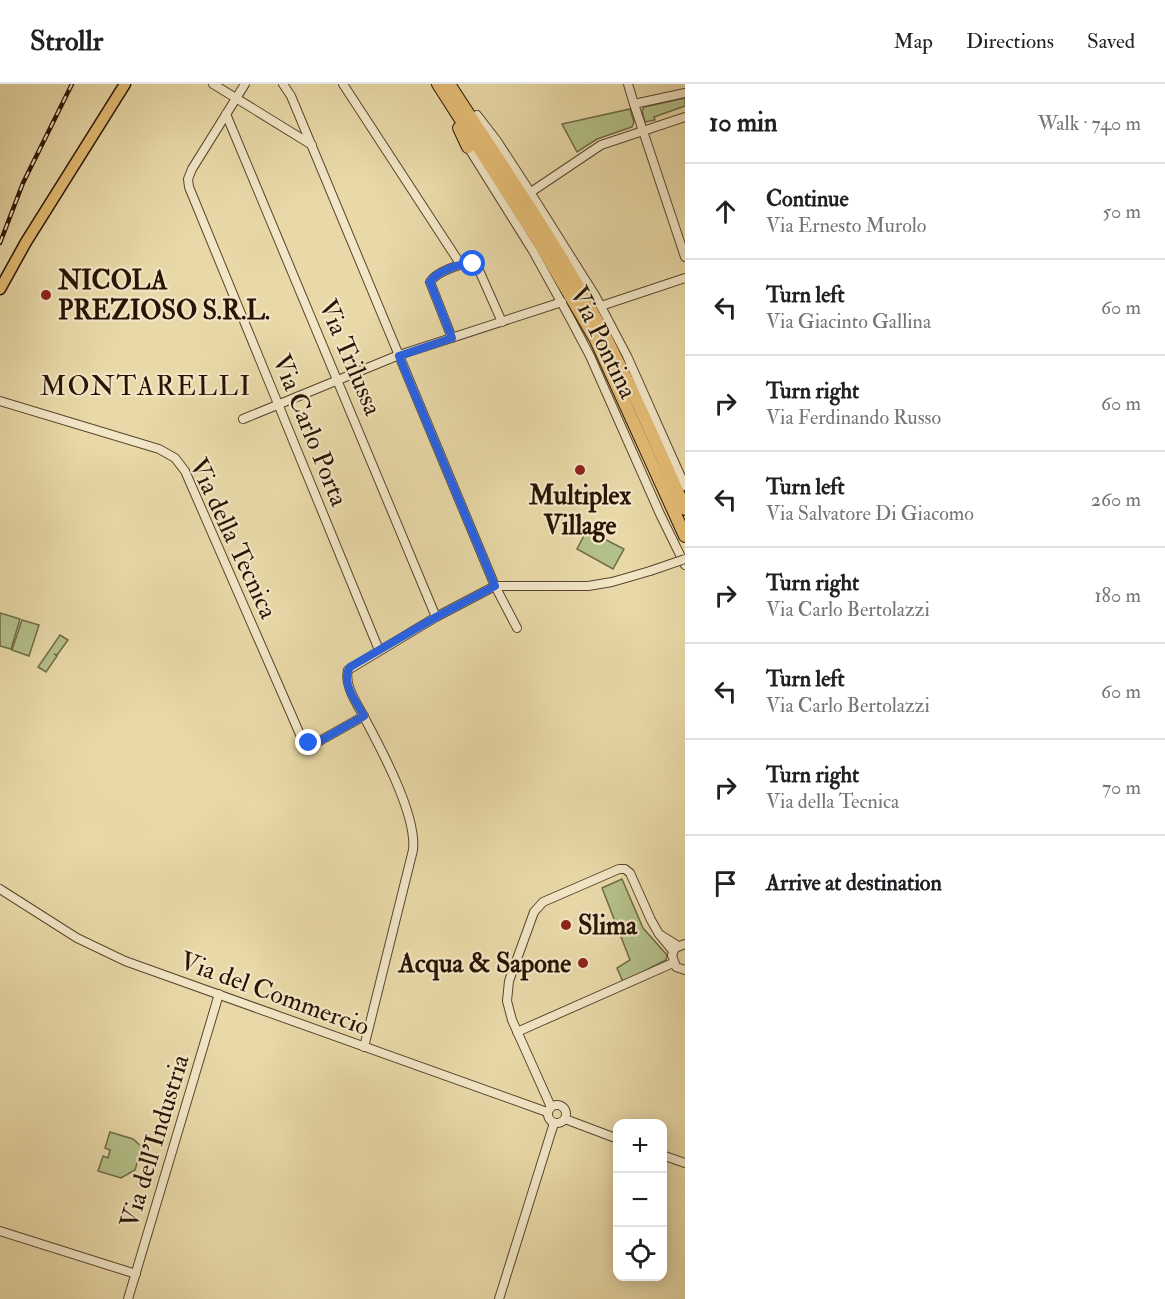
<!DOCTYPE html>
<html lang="en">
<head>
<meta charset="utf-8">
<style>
  :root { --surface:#fff; --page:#f2f2f2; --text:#202124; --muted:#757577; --line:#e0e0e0 }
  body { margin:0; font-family:"IM FELL Double Pica",serif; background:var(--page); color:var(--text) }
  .controls { position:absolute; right:18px; bottom:18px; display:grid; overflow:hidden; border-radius:12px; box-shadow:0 3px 15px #0003 }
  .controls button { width:54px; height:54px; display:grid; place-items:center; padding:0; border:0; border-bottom:2px solid var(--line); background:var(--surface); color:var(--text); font:30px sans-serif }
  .stop { position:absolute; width:18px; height:18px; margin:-14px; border:4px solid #2563eb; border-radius:50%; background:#fff }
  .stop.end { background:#2563eb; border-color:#fff; box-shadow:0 2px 6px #0008 }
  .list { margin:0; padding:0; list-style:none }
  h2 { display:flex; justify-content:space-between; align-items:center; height:78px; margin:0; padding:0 24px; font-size:26px }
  h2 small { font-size:20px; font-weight:400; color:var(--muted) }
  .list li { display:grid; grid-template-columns:39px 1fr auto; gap:18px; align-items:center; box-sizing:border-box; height:96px; padding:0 24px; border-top:2px solid var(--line) }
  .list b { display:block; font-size:22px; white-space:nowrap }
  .list p { margin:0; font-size:20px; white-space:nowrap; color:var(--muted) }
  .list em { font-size:20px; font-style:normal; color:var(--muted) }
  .icon { flex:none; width:33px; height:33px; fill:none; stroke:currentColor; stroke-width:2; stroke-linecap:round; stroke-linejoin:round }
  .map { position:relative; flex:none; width:685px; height:1215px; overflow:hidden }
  header { display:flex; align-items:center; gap:36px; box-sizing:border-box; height:84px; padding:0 30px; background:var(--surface); border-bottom:2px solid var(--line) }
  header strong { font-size:28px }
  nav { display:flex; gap:33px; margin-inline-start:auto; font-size:21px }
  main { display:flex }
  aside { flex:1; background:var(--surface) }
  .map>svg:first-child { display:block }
  .green { fill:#b4c089; stroke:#6e6a46; stroke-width:1.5 }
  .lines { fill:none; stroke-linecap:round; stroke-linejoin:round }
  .minor-casing { stroke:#59452d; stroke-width:10 }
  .major-casing { stroke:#291404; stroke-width:13 }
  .highway-casing { stroke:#291404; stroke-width:14 }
  .minor { stroke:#f1e6c6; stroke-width:8 }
  .major { stroke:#e4bc74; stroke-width:10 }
  .highway { stroke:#e4bc74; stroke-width:12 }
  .rail-casing { stroke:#291404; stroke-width:4.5 }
  .rail { stroke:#f1e6c6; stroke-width:2; stroke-dasharray:7; stroke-linecap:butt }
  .minor-bridge-casing { stroke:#59452d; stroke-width:10; stroke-linecap:butt }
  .minor-bridge { stroke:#f1e6c6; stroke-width:8 }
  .route { stroke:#2563eb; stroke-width:8 }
  .poi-dot { fill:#8f2418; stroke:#f1e6c6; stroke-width:2 }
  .labels { text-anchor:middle; stroke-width:4.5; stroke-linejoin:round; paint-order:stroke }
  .poi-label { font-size:26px; font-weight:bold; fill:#291404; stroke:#f1e6c6; text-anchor:start }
  .street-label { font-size:26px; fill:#291404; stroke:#f1e6c6 }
  .neighbourhood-label { font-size:27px; letter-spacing:1.5px; fill:#291404; stroke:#f1e6c6 }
</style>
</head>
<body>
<header>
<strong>Strollr</strong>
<nav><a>Map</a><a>Directions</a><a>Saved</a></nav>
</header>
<main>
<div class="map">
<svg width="685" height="1215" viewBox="0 0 685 1215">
  <rect width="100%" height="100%" fill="#e9d9a8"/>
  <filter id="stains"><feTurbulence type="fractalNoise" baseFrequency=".00333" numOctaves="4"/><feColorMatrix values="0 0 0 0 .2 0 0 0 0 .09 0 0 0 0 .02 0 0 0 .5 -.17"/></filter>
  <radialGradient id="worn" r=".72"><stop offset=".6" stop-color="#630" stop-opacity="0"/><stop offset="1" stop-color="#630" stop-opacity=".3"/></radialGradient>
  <g class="green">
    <polygon points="685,14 685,22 654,33 655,36 645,38 642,27 644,23"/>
    <polygon points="630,25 634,38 632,43 597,55 577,68 562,40"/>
    <polygon points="587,446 624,465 613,485 577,465"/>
    <polygon points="0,529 20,535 11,565 0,562"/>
    <polygon points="22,536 39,541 29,572 12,566"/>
    <polygon points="60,551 68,556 57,571 54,570 57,572 46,588 38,583"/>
    <polygon points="622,795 643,844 667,871 666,876 623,898 617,884 630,876 602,804"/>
    <polygon points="110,1048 133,1055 142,1063 135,1086 121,1094 98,1087 103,1072 108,1074 110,1066 105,1064"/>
  </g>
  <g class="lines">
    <defs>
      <g id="minor">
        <polyline points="213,0 312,61"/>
        <polyline points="245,0 192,85 188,95 189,103 379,566"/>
        <polyline points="283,0 291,12 495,502 517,544"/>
        <polyline points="343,0 461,181"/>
        <polyline points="628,0 634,20 685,9"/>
        <polyline points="634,20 685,173"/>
        <polyline points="226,30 436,533"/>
        <polyline points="477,31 497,57 525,100 596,213 627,272 685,402"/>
        <polyline points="468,63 533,167 570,234 590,272 660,430 685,481"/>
        <polyline points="531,108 601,61 685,33"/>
        <polyline points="601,222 685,194"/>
        <path d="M452 254 430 198C436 188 459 180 471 179L478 184 502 238"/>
        <polyline points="0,317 159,365 175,374 185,387 302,655 309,659 316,659 364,632"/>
        <polyline points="243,335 399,271 562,218"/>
        <polyline points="0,805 77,854 125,877 547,1028"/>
        <polyline points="685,860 675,864 672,871 676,883 685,886"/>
        <polyline points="673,867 659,850 678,862"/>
        <polyline points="517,948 673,879"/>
        <path d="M364 963 413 766C417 731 381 665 364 633 357 619 344 602 348 586L436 533 495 502H588L612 498 650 487"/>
        <circle cx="557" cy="1030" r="9"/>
        <polyline points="551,1023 512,936 507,917 509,897 534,828 543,818 619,785 625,785 630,789 651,836 659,850"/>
        <polyline points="565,1035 618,1055"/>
        <polyline points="662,1071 685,1079"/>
        <polyline points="0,1147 136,1190"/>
        <polyline points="128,1215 219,910"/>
        <polyline points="499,1215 554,1039"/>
      </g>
      <polyline id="major" points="0,205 26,158 125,0"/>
      <g id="highway">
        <polyline points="438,0 536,153 596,256 685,452"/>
        <path d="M449 0C499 78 553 154 596 235 629 297 657 361 685 425"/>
        <polyline points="459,44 468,63"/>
      </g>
    </defs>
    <use href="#minor" class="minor-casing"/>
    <use href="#major" class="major-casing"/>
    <use href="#highway" class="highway-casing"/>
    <use href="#minor" class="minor"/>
    <use href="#major" class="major"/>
    <use href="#highway" class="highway"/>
    <defs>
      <polyline id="rail" points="0,159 23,99 72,0"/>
    </defs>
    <use href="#rail" class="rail-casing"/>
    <use href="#rail" class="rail"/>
    <defs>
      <polyline id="minor-bridge" points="650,487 685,475"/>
    </defs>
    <use href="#minor-bridge" class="minor-bridge-casing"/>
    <use href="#minor-bridge" class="minor-bridge"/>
  </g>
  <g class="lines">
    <path class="route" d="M309 659H316L364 632C357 619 340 598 350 583L436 533 495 502 399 272 452 254 430 198C436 188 461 178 473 180"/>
  </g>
  <g class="poi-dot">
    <circle cx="46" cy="211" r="6"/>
    <circle cx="580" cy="386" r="6"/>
    <circle cx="566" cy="841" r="6"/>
    <circle cx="583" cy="879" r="6"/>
  </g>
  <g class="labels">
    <g class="poi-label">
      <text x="58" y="205">NICOLA<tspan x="58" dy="30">PREZIOSO S.R.L.</tspan></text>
      <text x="580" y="420" text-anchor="middle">Multiplex<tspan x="580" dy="30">Village</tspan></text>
      <text x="578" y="850">Slima</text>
      <text x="571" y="888" text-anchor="end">Acqua &amp; Sapone</text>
    </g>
    <g class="street-label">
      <text transform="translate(604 258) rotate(64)" y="9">Via Pontina</text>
      <text transform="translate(351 273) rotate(67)" y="9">Via Trilussa</text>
      <text transform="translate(311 346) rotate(68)" y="9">Via Carlo Porta</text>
      <text transform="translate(234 454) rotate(65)" y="9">Via della Tecnica</text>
      <text transform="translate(275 909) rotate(20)" y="9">Via del Commercio</text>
      <text transform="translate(154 1057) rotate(-73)" y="9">Via dell'Industria</text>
    </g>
    <g class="neighbourhood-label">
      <text x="146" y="311">MONTARELLI</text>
    </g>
  </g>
  <rect width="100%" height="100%" filter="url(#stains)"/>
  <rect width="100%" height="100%" fill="url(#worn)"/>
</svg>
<div class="controls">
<button>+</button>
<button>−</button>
<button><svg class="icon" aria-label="locate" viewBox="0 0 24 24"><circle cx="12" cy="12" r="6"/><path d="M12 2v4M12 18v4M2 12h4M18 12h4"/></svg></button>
</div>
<div class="stop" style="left:473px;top:180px"></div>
<div class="stop end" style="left:309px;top:659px"></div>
</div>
<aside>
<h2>10 min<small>Walk · 740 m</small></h2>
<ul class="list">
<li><svg class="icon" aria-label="ahead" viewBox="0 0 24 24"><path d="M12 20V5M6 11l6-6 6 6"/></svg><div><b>Continue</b><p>Via Ernesto Murolo</p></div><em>50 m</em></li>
<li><svg class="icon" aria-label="left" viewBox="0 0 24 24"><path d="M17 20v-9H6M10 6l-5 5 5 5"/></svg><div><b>Turn left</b><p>Via Giacinto Gallina</p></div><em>60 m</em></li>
<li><svg class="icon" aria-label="right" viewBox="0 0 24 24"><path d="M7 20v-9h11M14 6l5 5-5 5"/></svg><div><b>Turn right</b><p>Via Ferdinando Russo</p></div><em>60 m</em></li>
<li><svg class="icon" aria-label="left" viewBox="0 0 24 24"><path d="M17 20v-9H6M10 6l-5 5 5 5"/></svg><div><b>Turn left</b><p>Via Salvatore Di Giacomo</p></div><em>260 m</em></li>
<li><svg class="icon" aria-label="right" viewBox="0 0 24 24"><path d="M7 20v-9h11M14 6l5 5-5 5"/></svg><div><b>Turn right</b><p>Via Carlo Bertolazzi</p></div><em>180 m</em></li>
<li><svg class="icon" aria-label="left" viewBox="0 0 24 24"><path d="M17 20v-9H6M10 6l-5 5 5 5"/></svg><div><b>Turn left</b><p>Via Carlo Bertolazzi</p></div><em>60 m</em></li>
<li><svg class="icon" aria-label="right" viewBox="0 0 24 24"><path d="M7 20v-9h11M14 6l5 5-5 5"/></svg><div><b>Turn right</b><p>Via della Tecnica</p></div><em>70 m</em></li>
<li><svg class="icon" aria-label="arrive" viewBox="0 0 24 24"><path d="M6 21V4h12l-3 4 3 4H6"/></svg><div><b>Arrive at destination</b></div></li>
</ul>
</aside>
</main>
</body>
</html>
